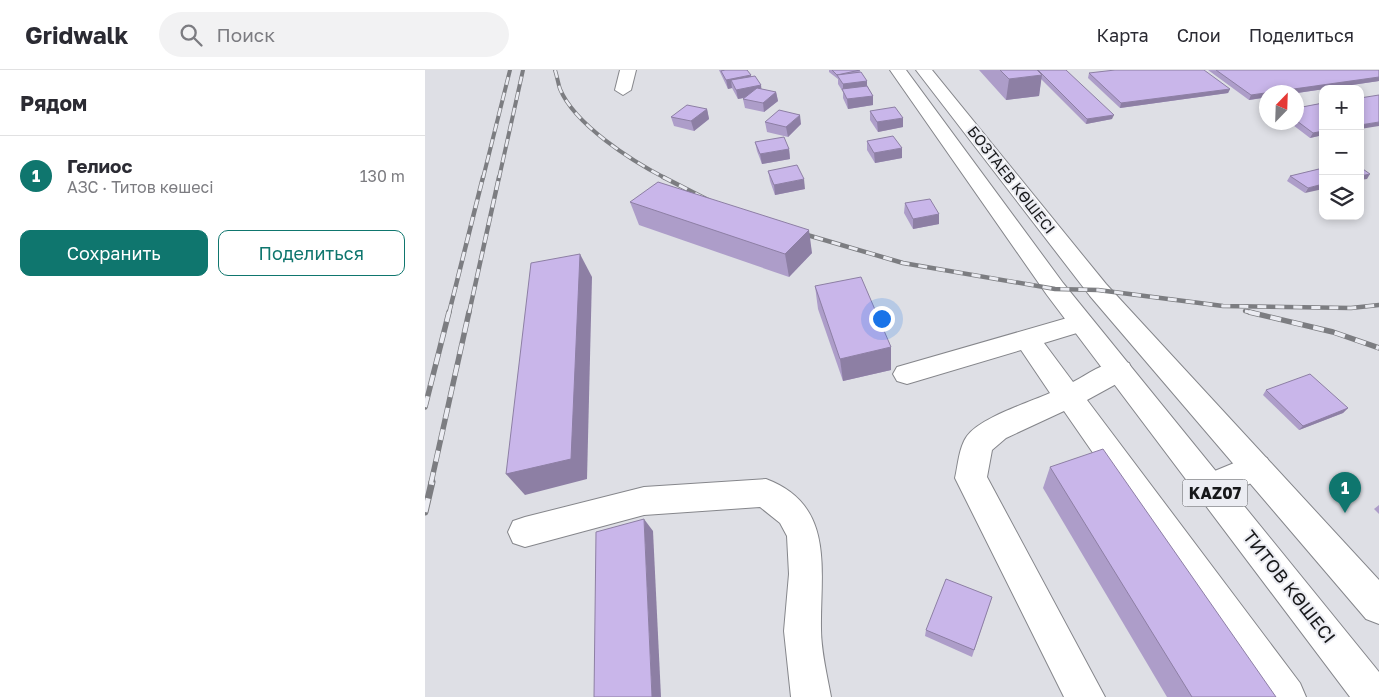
<!DOCTYPE html>
<html lang="ru">
<head>
<meta charset="utf-8">
<style>
  :root { --surface:#fff; --page:#f2f2f3; --text:#2b2b33; --muted:#7c7c81; --line:#e1e1e2; --accent:#0f766e }
  body { margin:0; font-family:"Golos Text",sans-serif; background:var(--page); color:var(--text) }
  .controls { position:absolute; right:15px; top:15px; display:grid; overflow:hidden; border-radius:10px; box-shadow:0 2px 8px #0003 }
  .controls button { width:45px; height:45px; display:grid; place-items:center; padding:0; border:0; border-bottom:1px solid var(--line); background:var(--surface); color:var(--text); font:25px sans-serif }
  .compass { position:absolute; left:834px; top:15px; width:45px; height:45px; border-radius:50%; background:var(--surface); box-shadow:0 2px 8px #0003; rotate:23deg }
  .you { position:absolute; left:456px; top:248px; width:18px; height:18px; margin:-12px; border:4px solid #fff; border-radius:50%; background:#1a73e8; box-shadow:0 0 0 8px #1a73e833 }
  .badge { display:grid; place-items:center; width:32px; height:32px; border-radius:50%; background:var(--accent); color:#fff; font-size:16px; font-weight:700 }
  .pin { position:absolute; translate:-50% -41px; filter:drop-shadow(0 1px 2px #0008) }
  .pin::after { content:''; position:absolute; top:26px; width:18px; height:15px; background:inherit; clip-path:polygon(0 0,100% 0,50% 100%) }
  .list { margin:0; padding:0; list-style:none }
  h2 { display:flex; justify-content:space-between; align-items:center; height:65px; margin:0; padding:0 20px; font-size:21px }
  h2 small { font-size:16px; font-weight:400; color:var(--muted) }
  .list li { display:grid; grid-template-columns:32px 1fr auto; gap:15px; align-items:center; box-sizing:border-box; height:80px; padding:0 20px; border-top:1px solid var(--line) }
  .list b { display:block; font-size:19px; white-space:nowrap }
  .list p { margin:0; font-size:16px; white-space:nowrap; color:var(--muted) }
  .list em { font-size:16px; font-style:normal; color:var(--muted) }
  .actions { display:flex; gap:10px; padding:15px 20px }
  .actions a { flex:1; padding:11px 0; border:1px solid var(--accent); border-radius:10px; text-align:center; font-size:18px; color:var(--accent) }
  .actions .main { background:var(--accent); color:#fff }
  .icon { flex:none; width:28px; height:28px; fill:none; stroke:currentColor; stroke-width:2; stroke-linecap:round; stroke-linejoin:round }
  .map { position:relative; flex:none; width:954px; height:627px; overflow:hidden }
  header { display:flex; align-items:center; gap:30px; box-sizing:border-box; height:70px; padding:0 25px; background:var(--surface); border-bottom:1px solid var(--line) }
  header strong { font-size:24px }
  nav { display:flex; gap:28px; margin-inline-start:auto; font-size:18px }
  .search { width:350px; height:45px; background:var(--page); display:flex; align-items:center; gap:12px; box-sizing:border-box; padding:0 18px; border-radius:28px; color:var(--muted); font-size:19px }
  main { display:flex }
  aside { flex:1; background:var(--surface) }
  .map>svg:first-child { display:block }
  .lines { fill:none; stroke-linecap:round; stroke-linejoin:round }
  .minor-casing { stroke:#85868b; stroke-width:2 }
  .major-casing { stroke:#85868b; stroke-width:2 }
  .highway-casing { stroke:#85868b; stroke-width:2 }
  .minor { fill:#fff; fill-rule:evenodd }
  .major { fill:#fff; fill-rule:evenodd }
  .highway { fill:#fff; fill-rule:evenodd }
  .rail-far3-casing { stroke:#7c7d81; stroke-width:4 }
  .rail-far2-casing { stroke:#7c7d81; stroke-width:4.5 }
  .rail-far1-casing { stroke:#7c7d81; stroke-width:5.5 }
  .rail-casing { stroke:#7c7d81; stroke-width:7 }
  .rail-far3 { stroke:#ebecf2; stroke-width:2.5; stroke-dasharray:8; stroke-linecap:butt }
  .rail-far2 { stroke:#ebecf2; stroke-width:3; stroke-dasharray:9; stroke-linecap:butt }
  .rail-far1 { stroke:#ebecf2; stroke-width:4; stroke-dasharray:11; stroke-linecap:butt }
  .rail { stroke:#ebecf2; stroke-width:5; stroke-dasharray:14; stroke-linecap:butt }
  .wall { fill:#ad9dc9 }
  .shaded-wall { fill:#8d7fa4 }
  .building { fill:#c9b6ea; stroke:#8d7fa4 }
  .labels { text-anchor:middle; stroke-width:4; stroke-linejoin:round; paint-order:stroke }
  .far-street-label { font-size:15px; fill:#17181a; stroke:#ebecf2 }
  .shield { fill:#ebecf2; stroke:#57585b; stroke-width:1 }
  .shield-label { font-size:16px; font-weight:bold; fill:#17181a }
  .street-label { font-size:18px; fill:#17181a; stroke:#ebecf2 }
</style>
</head>
<body>
<header>
<strong>Gridwalk</strong>
<div class="search"><svg class="icon" aria-label="search" viewBox="0 0 24 24"><circle cx="10" cy="10" r="6"/><path d="M15 15l6 6"/></svg>Поиск</div>
<nav><a>Карта</a><a>Слои</a><a>Поделиться</a></nav>
</header>
<main>
<aside>
<h2>Рядом<small></small></h2>
<ul class="list">
<li><span class="badge">1</span><div><b>Гелиос</b><p>АЗС · Титов көшесі</p></div><em>130 m</em></li>
</ul>
<div class="actions"><a class="main">Сохранить</a><a>Поделиться</a></div>
</aside>
<div class="map">
<svg width="954" height="627" viewBox="0 0 954 627">
  <rect width="100%" height="100%" fill="#dedfe5"/>
  <g class="lines">
    <defs>
      <g id="minor">
        <polygon points="195,0 211,0 206,20 198,25 190,20"/>
        <path d="M656 244 665 247 669 253 665 259 619 273 648 312C665 303 685 287 704 293L707 300 704 307 662 330 875 613 881 627H837L639 341 581 368 567 380 562 407 680 627H639L530 408C533 395 534 377 542 366 556 347 603 333 625 323L596 280 482 314 472 311 468 304 472 297Z"/>
        <path d="M341 409C411 435 395 501 396 559 396 581 402 605 406 627H366L359 561 364 504 362 466 355 453 335 437 219 445 100 477 88 473 83 462 88 451 100 447 219 417Z"/>
      </g>
      <polygon id="major" points="831,384 842,388 846,397 842,406 786,431 775,427 770,417 775,407"/>
      <g id="highway">
        <polygon points="465,0 481,0 638,213 954,602 954,627 925,627 622,225"/>
        <polygon points="491,0 507,0 681,214 954,510 954,554 941,549 665,226"/>
      </g>
    </defs>
    <use href="#minor" class="minor-casing"/>
    <use href="#major" class="major-casing"/>
    <use href="#highway" class="highway-casing"/>
    <use href="#minor" class="minor"/>
    <use href="#major" class="major"/>
    <use href="#highway" class="highway"/>
    <defs>
      <g id="rail-far3">
        <path d="M130 0C132 6 133 13 135 19 150 55 207 91 240 108"/>
        <polyline points="58,108 85,0"/>
        <polyline points="74,108 98,0"/>
      </g>
      <g id="rail-far2">
        <polyline points="238,107 285,131"/>
        <polyline points="372,162 478,193 630,219 673,220 798,236 926,238 954,235"/>
        <polyline points="820,241 829,243"/>
        <polyline points="24,243 58,107"/>
        <polyline points="44,243 74,107"/>
      </g>
      <g id="rail-far1">
        <polyline points="824,242 908,262 954,278"/>
        <polyline points="0,337 24,242"/>
        <polyline points="6,413 44,242"/>
      </g>
      <polyline id="rail" points="0,442 7,412"/>
    </defs>
    <use href="#rail-far3" class="rail-far3-casing"/>
    <use href="#rail-far2" class="rail-far2-casing"/>
    <use href="#rail-far1" class="rail-far1-casing"/>
    <use href="#rail" class="rail-casing"/>
    <use href="#rail-far3" class="rail-far3"/>
    <use href="#rail-far2" class="rail-far2"/>
    <use href="#rail-far1" class="rail-far1"/>
    <use href="#rail" class="rail"/>
  </g>
  <g class="wall">
    <polygon points="294,0 322,0 326,7 336,15 336,19 351,22 353,31 339,42 320,38 318,29 319,28 313,29 307,18 303,19"/>
    <polygon points="404,0 434,0 448,26 448,35 423,39 418,28 418,22 413,14 413,9 404,2"/>
    <polygon points="554,0 641,0 687,49 661,54 616,9 614,26 581,30"/>
    <polygon points="783,0 954,0 954,11 824,30"/>
    <polygon points="664,3 805,19 803,23 695,38 663,8"/>
    <polygon points="898,33 898,65 885,68 864,52 872,52 872,38"/>
    <polygon points="282,39 284,49 269,61 249,56 246,47"/>
    <polygon points="445,41 478,57 453,62 445,50"/>
    <polygon points="340,52 376,54 363,67 342,62"/>
    <polygon points="442,71 477,88 450,93 442,80"/>
    <polygon points="330,72 364,79 365,89 337,94 332,81"/>
    <polygon points="894,99 880,123 862,111 865,106"/>
    <polygon points="343,101 380,119 350,125 345,111"/>
    <polygon points="205,132 387,183 364,207 214,155"/>
    <polygon points="480,133 514,154 488,159 479,143"/>
    <polygon points="390,216 466,277 466,300 418,311 393,239"/>
    <polygon points="841,320 923,338 918,343 874,360 838,325"/>
    <polygon points="625,397 851,627 742,627 618,418"/>
    <polygon points="954,435 954,444 949,439"/>
    <polygon points="567,527 547,587 500,566 501,560"/>
  </g>
  <g class="shaded-wall">
    <polygon points="326,5 327,14 306,10 307,18 303,19 301,10"/>
    <polygon points="617,5 614,26 581,30 584,9"/>
    <polygon points="954,7 954,11 872,23 845,22"/>
    <polygon points="442,11 442,20 418,21 418,14"/>
    <polygon points="336,15 337,24 313,29 311,20"/>
    <polygon points="805,19 803,23 695,38 696,33"/>
    <polygon points="351,22 353,31 339,42 338,33"/>
    <polygon points="842,23 842,27 824,30 826,25"/>
    <polygon points="448,26 448,35 423,39 422,29"/>
    <polygon points="282,39 284,49 269,61 266,51"/>
    <polygon points="375,45 376,54 363,67 361,57"/>
    <polygon points="689,45 687,49 661,54 662,49"/>
    <polygon points="478,48 478,57 453,62 452,52"/>
    <polygon points="954,52 954,56 935,59 935,55"/>
    <polygon points="898,61 898,65 885,68 888,63"/>
    <polygon points="477,78 477,88 450,93 449,83"/>
    <polygon points="364,79 365,89 337,94 335,84"/>
    <polygon points="945,104 942,109 935,110 935,106"/>
    <polygon points="379,109 380,119 350,125 349,115"/>
    <polygon points="898,114 898,119 880,123 883,118"/>
    <polygon points="514,144 514,154 488,159 488,149"/>
    <polygon points="384,160 387,183 364,207 360,184"/>
    <polygon points="155,184 167,207 162,409 100,425 81,404"/>
    <polygon points="466,277 466,300 418,311 415,289"/>
    <polygon points="923,338 918,343 874,360 878,356"/>
    <polygon points="219,449 228,461 236,627 227,627"/>
  </g>
  <g class="building">
    <polygon points="300,0 322,0 326,5 301,10 296,1"/>
    <polygon points="407,0 435,0 412,5"/>
    <polygon points="575,0 612,0 617,5 584,9"/>
    <polygon points="613,0 641,0 689,45 662,49"/>
    <polygon points="690,0 779,0 805,19 696,33 664,3"/>
    <polygon points="791,0 954,0 954,7 826,25"/>
    <polygon points="436,2 442,11 418,14 412,5"/>
    <polygon points="330,6 336,15 311,20 306,10"/>
    <polygon points="442,16 448,26 422,29 417,19"/>
    <polygon points="332,18 351,22 338,33 318,29"/>
    <polygon points="954,25 954,52 935,55 935,28"/>
    <polygon points="898,33 898,61 888,63 872,51 872,38"/>
    <polygon points="262,35 282,39 266,51 246,47"/>
    <polygon points="470,37 478,48 452,52 445,41"/>
    <polygon points="354,40 375,45 361,57 340,52"/>
    <polygon points="468,66 477,78 449,83 442,71"/>
    <polygon points="359,67 364,79 335,84 330,72"/>
    <polygon points="372,95 379,109 349,115 343,101"/>
    <polygon points="935,97 945,104 935,106"/>
    <polygon points="894,99 898,101 898,114 883,118 865,106"/>
    <polygon points="233,112 384,160 360,184 205,132"/>
    <polygon points="505,129 514,144 488,149 480,133"/>
    <polygon points="155,184 146,389 81,404 106,193"/>
    <polygon points="436,207 466,277 415,289 390,216"/>
    <polygon points="885,304 923,338 878,356 841,320"/>
    <polygon points="678,379 851,627 767,627 625,397"/>
    <polygon points="219,449 227,627 169,627 171,462"/>
    <polygon points="521,509 567,527 549,580 501,560"/>
  </g>
  <g class="labels">
    <g class="far-street-label">
      <text transform="translate(586 110) rotate(52)" y="5">БОЗТАЕВ КӨШЕСІ</text>
    </g>
    <rect class="shield" x="757.5" y="409.5" width="65" height="27" rx="4"/>
    <g class="shield-label">
      <text x="790" y="429">KAZ07</text>
    </g>
    <g class="street-label">
      <text transform="translate(864 517) rotate(52)" y="6">ТИТОВ КӨШЕСІ</text>
    </g>
  </g>
</svg>
<div class="controls">
<button>+</button>
<button>−</button>
<button><svg class="icon" aria-label="layers" viewBox="0 0 24 24"><path d="M12 4l9 5-9 5-9-5zM3 14l9 5 9-5"/></svg></button>
</div>
<svg class="compass" viewBox="-18 -18 36 36"><path d="M0-13l5 13h-10z" fill="#e53935"/><path d="M0 13l5-13h-10z" fill="#7c7c81"/></svg>
<div class="you"></div>
<div class="pin badge" style="left:920px;top:443px">1</div>
</div>
</main>
</body>
</html>
